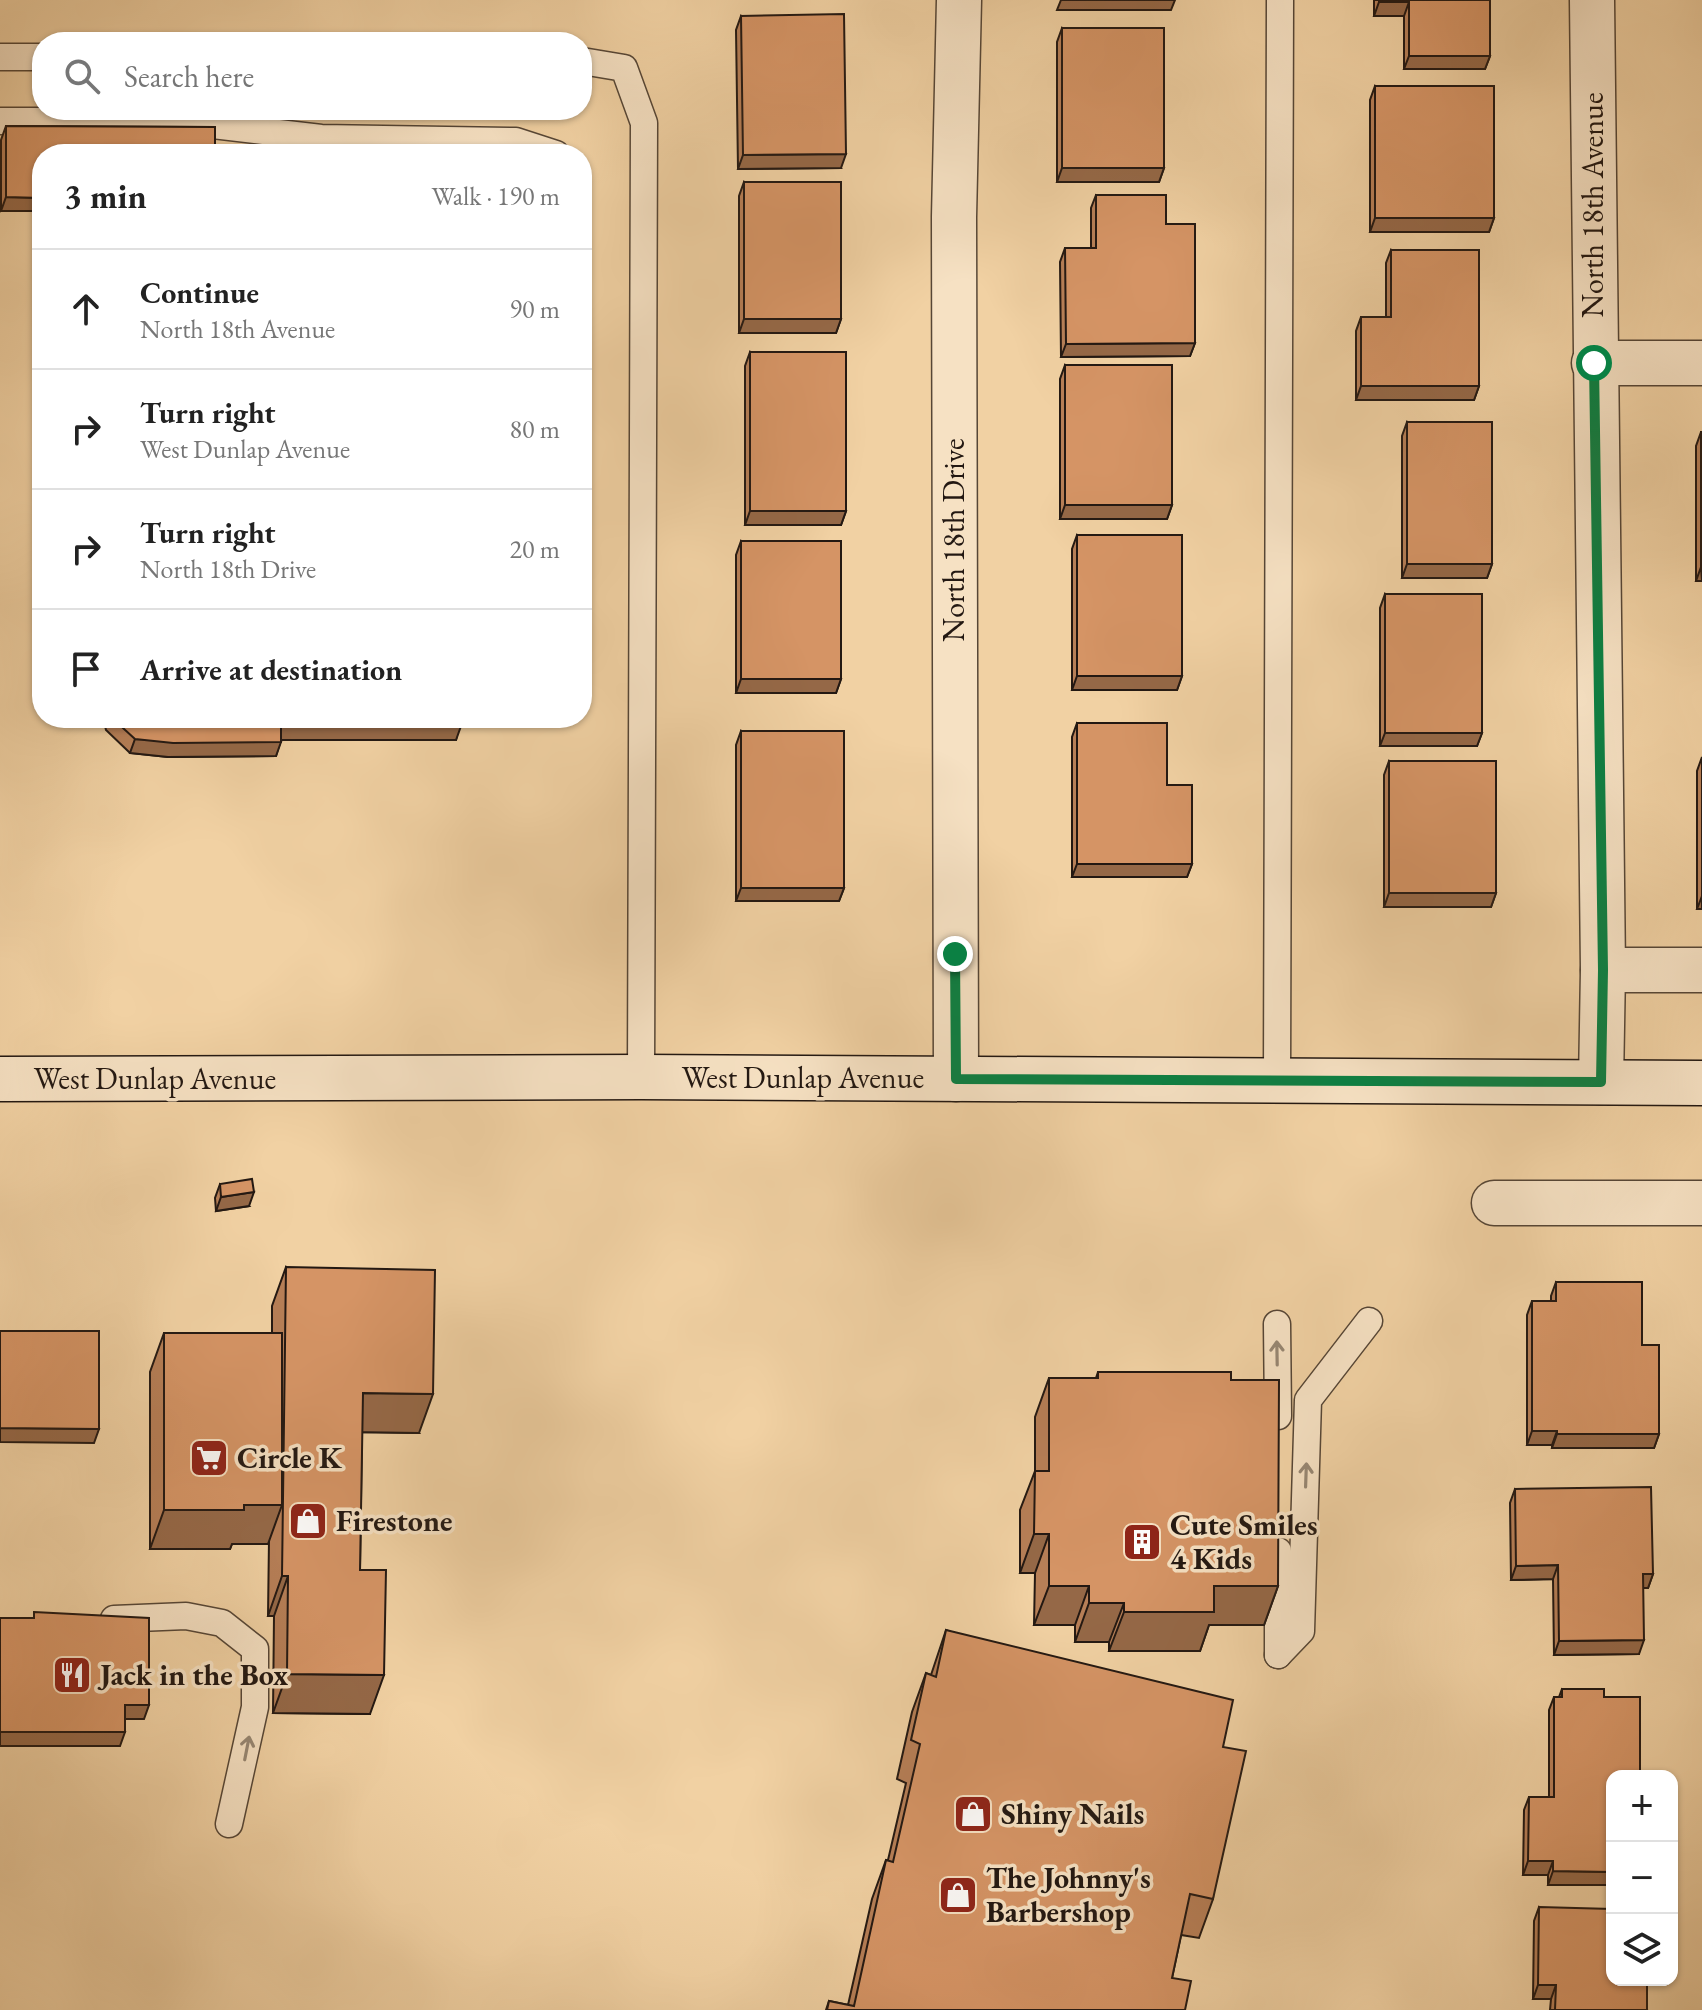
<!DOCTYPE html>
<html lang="en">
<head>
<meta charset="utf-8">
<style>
  :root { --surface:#fff; --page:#f2f2f2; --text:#222; --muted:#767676; --line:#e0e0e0 }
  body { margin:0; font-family:"EB Garamond",serif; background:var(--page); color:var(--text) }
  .controls { position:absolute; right:24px; bottom:24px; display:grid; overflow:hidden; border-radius:16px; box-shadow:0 2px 6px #0004 }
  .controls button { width:72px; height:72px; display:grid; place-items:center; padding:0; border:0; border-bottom:2px solid var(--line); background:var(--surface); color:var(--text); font:40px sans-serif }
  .stop { position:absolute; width:24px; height:24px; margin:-18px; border:6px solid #0b8043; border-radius:50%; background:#fff }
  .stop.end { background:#0b8043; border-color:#fff; box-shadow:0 2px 8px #0008 }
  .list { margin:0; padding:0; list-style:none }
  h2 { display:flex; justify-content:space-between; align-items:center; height:104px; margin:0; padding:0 32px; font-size:34px }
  h2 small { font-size:26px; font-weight:400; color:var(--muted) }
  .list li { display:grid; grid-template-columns:52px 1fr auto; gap:24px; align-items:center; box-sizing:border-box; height:120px; padding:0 32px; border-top:2px solid var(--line) }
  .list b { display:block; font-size:30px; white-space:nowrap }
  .list p { margin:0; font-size:26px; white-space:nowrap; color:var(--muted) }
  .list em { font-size:26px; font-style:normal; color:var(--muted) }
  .icon { flex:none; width:44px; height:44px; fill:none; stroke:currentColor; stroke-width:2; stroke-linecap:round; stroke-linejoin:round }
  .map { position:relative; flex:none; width:1702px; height:2010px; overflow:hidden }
  .search { position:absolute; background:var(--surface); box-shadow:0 2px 6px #0004; left:32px; top:32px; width:560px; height:88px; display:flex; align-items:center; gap:20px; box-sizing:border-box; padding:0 28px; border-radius:32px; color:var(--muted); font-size:30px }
  .panel { position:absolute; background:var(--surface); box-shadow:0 2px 6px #0004; left:32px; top:144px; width:560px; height:584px; border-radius:32px }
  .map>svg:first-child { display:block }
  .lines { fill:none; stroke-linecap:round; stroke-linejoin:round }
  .service-casing { stroke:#564636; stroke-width:29 }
  .minor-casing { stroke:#564636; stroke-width:47 }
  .secondary-casing { stroke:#231812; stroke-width:47 }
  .service { stroke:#f6e1c3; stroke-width:26 }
  .minor { stroke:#f6e1c3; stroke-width:44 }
  .secondary { stroke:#f6e1c3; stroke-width:44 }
  .wall { fill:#b77f57; stroke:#231812; stroke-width:2 }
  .shaded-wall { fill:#956847; stroke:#231812; stroke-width:2 }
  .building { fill:#d59465; stroke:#231812; stroke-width:2 }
  .oneway { stroke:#978773 }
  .route { stroke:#0b8043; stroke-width:10 }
  .labels { text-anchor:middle; stroke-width:7; stroke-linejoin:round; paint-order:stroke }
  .street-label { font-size:30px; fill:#231812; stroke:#f6e1c3 }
  .poi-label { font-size:30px; font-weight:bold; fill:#231812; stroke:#f6e1c3; text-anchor:start }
</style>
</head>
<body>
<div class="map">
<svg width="1702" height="2010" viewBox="0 0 1702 2010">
  <rect width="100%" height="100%" fill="#f1d1a3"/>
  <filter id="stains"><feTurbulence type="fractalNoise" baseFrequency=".0025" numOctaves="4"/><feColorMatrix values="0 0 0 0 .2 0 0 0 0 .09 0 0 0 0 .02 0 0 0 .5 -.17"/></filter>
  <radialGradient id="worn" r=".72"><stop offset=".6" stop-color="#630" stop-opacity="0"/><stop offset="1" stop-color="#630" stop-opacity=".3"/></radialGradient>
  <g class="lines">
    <defs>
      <g id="service">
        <polyline points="0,57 42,57"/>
        <polyline points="582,61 624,68 644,123 641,1077"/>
        <polyline points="0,121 179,121 321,138 516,141 556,154"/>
        <polyline points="1277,1080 1280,0"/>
        <polyline points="1277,1324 1278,1416"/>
        <polyline points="1278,1551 1278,1655"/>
        <polyline points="114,1619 186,1616 222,1623 255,1649 255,1707 229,1824"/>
        <polyline points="1278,1655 1301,1631 1308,1400 1369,1321"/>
      </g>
      <g id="minor">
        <polyline points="1592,0 1603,970 1601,1082"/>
        <polyline points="1594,363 1702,363"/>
        <polyline points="1603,970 1702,970"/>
        <polyline points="956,1079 954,217 959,0"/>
        <polyline points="1494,1203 1702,1203"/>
      </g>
      <polyline id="secondary" points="0,1079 641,1077 1702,1083"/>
    </defs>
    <use href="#service" class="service-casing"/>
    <use href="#minor" class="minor-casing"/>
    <use href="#secondary" class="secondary-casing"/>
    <use href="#service" class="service"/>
    <use href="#minor" class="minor"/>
    <use href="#secondary" class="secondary"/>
  </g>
  <g class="wall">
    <polygon points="1374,0 1490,0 1490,56 1485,69 1404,69 1404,16 1374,16"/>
    <polygon points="741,16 841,168 738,169 736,30"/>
    <polygon points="1062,28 1164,168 1159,182 1057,182 1057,42"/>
    <polygon points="1375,86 1494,218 1489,232 1370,232 1370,100"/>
    <polygon points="6,126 215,127 1,211 1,140"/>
    <polygon points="744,182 841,319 836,333 739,333 739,196"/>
    <polygon points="1096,195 1166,224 1195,343 1190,356 1061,357 1060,262 1065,248 1091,248 1091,208"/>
    <polygon points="1391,250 1479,386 1474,400 1356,400 1356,331 1361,317 1386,317 1386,263"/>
    <polygon points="750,352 846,511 841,525 745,525 745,366"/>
    <polygon points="1065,365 1172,505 1167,519 1060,519 1060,379"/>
    <polygon points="1407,422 1492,564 1487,578 1402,578 1402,436"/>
    <polygon points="1701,432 1702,581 1696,581 1696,446"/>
    <polygon points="1077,535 1182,676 1177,690 1072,690 1072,549"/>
    <polygon points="741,541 841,679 836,693 736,693 736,555"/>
    <polygon points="1385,594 1482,733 1477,746 1380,746 1380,608"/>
    <polygon points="103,718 461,718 456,740 281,740 276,756 168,757 130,753 106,730"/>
    <polygon points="1077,723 1167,785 1192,864 1187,877 1072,877 1072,737"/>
    <polygon points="741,731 844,888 839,901 736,901 736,745"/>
    <polygon points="1702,757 1702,909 1697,909 1697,771"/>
    <polygon points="1389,761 1496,893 1491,907 1384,907 1384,775"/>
    <polygon points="220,1184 249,1206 216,1211 215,1198"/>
    <polygon points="286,1267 419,1433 362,1432 360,1570 370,1714 273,1713 274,1616 268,1616 269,1539 268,1544 232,1544 230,1549 150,1549 150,1372 164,1333 272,1333 272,1306"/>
    <polygon points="1556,1282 1642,1345 1659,1434 1654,1448 1552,1448 1552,1445 1527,1445 1527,1315 1532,1301 1551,1301 1551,1296"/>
    <polygon points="1098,1372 1231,1380 1278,1586 1264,1625 1209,1625 1200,1651 1109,1651 1109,1642 1075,1642 1075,1625 1034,1625 1035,1573 1020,1573 1020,1510 1035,1471 1035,1417 1049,1378 1096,1378"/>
    <polygon points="1515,1489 1653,1574 1648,1588 1643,1588 1639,1654 1554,1655 1553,1579 1511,1580 1510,1503"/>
    <polygon points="946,1630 1223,1747 1213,1899 1199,1938 1181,1935 1172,1978 1185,2010 826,2010 829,2001 848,2005 872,1899 886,1860 888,1860 906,1783 897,1779 912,1712 926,1673 931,1675"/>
    <polygon points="1562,1689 1604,1697 1612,1776 1612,1885 1548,1885 1548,1875 1523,1875 1524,1810 1529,1797 1549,1797 1549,1710 1554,1697 1559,1697"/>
    <polygon points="1539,1907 1647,2010 1550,2010 1551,1999 1533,1999 1534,1921"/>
  </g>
  <g class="shaded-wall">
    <polygon points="1061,0 1175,0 1171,10 1057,10"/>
    <polygon points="1379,2 1409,2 1404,16 1374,16"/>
    <polygon points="1409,56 1490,56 1485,69 1404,69"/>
    <polygon points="846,154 841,168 738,169 743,155"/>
    <polygon points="1062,168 1164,168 1159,182 1057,182"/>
    <polygon points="6,197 42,198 42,211 1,211"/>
    <polygon points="1375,218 1494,218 1489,232 1370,232"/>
    <polygon points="744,319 841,319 836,333 739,333"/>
    <polygon points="1195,343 1190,356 1061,357 1066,344"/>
    <polygon points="1361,386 1479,386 1474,400 1356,400"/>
    <polygon points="1065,505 1172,505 1167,519 1060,519"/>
    <polygon points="750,511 846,511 841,525 745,525"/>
    <polygon points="1407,564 1492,564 1487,578 1402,578"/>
    <polygon points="1701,567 1702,581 1696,581"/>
    <polygon points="1077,676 1182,676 1177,690 1072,690"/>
    <polygon points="741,679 841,679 836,693 736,693"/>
    <polygon points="281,726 461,726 456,740 276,740"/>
    <polygon points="1385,733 1482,733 1477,746 1380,746"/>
    <polygon points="135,739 281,742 276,756 168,757 130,753"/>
    <polygon points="1077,864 1192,864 1187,877 1072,877"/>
    <polygon points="741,888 844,888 839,901 736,901"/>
    <polygon points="1389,893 1496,893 1491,907 1384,907"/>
    <polygon points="1702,896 1702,909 1697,909"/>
    <polygon points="254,1192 249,1206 216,1211 221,1197"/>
    <polygon points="363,1393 433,1394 419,1433 348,1432"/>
    <polygon points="0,1428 99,1429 94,1443 0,1442"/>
    <polygon points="1532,1431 1557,1431 1552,1445 1527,1445"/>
    <polygon points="1557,1434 1659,1434 1654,1448 1552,1448"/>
    <polygon points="244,1505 282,1505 268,1544 232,1544 230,1549 150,1549 164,1510"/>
    <polygon points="1034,1534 1049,1534 1035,1573 1020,1573"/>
    <polygon points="1558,1565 1553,1579 1511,1580 1516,1566"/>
    <polygon points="1643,1574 1653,1574 1648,1588 1638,1588"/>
    <polygon points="282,1576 288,1576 274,1616 268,1616"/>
    <polygon points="1049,1586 1089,1586 1075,1625 1034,1625"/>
    <polygon points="1214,1586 1278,1586 1264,1625 1209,1625 1200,1651 1109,1651 1124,1612"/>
    <polygon points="1089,1603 1124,1603 1109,1642 1075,1642"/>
    <polygon points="1644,1640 1639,1654 1554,1655 1559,1641"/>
    <polygon points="287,1674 384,1675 370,1714 273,1713"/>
    <polygon points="125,1705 149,1705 144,1719 120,1719"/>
    <polygon points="0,1732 125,1732 120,1746 0,1746"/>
    <polygon points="1528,1861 1553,1861 1548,1875 1523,1875"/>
    <polygon points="1553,1871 1612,1872 1612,1885 1548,1885"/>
    <polygon points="1538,1985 1556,1985 1551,1999 1533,1999"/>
  </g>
  <g class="building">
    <polygon points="1379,0 1490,0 1490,56 1409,56 1409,2 1379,2"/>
    <polygon points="844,14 846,154 743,155 741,16"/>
    <rect x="1062" y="28" width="102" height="140"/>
    <rect x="1375" y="86" width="119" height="132"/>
    <polygon points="6,126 215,127 215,154 42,154 42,198 6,197"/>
    <rect x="744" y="182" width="97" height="137"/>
    <polygon points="1096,195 1166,195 1166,224 1195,224 1195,343 1066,344 1065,248 1096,248"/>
    <polygon points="1391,250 1479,250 1479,386 1361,386 1361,317 1391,317"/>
    <rect x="750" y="352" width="96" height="159"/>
    <rect x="1065" y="365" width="107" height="140"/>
    <rect x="1407" y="422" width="85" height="142"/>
    <rect x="1701" y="432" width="1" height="135"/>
    <rect x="1077" y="535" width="105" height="141"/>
    <rect x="741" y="541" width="100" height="138"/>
    <rect x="1385" y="594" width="97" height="139"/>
    <polygon points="112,718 461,718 461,726 281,726 281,742 173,743 135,739"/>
    <polygon points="1077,723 1167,723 1167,785 1192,785 1192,864 1077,864"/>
    <rect x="741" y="731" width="103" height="157"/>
    <rect x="1389" y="761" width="107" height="132"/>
    <polygon points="252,1179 254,1192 221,1197 220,1184"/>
    <polygon points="286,1267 435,1270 433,1394 363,1393 360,1570 386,1570 384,1675 287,1674 288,1576 282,1576"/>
    <polygon points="1556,1282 1642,1282 1642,1345 1659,1345 1659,1434 1557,1434 1557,1431 1532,1431 1532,1301 1556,1301"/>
    <polygon points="0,1331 99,1331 99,1429 0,1428"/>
    <polygon points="164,1333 282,1333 282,1505 244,1505 244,1510 164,1510"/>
    <polygon points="1098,1372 1231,1372 1231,1380 1279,1380 1278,1586 1214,1586 1214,1612 1124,1612 1124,1603 1089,1603 1089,1586 1049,1586 1049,1534 1034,1534 1035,1471 1049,1471 1049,1378 1098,1378"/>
    <polygon points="1651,1487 1653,1574 1643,1574 1644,1640 1559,1641 1558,1565 1516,1566 1515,1489"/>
    <polygon points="34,1612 149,1618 149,1705 125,1705 125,1732 0,1732 0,1618 34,1618"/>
    <polygon points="946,1630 1233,1700 1223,1747 1246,1751 1213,1899 1190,1894 1172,1978 1191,1981 1185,2010 827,2010 829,2001 854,2006 886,1860 893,1862 920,1744 911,1740 926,1673 936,1677"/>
    <polygon points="1562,1689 1604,1689 1604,1697 1640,1697 1640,1776 1612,1776 1612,1872 1553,1871 1553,1861 1528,1861 1529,1797 1554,1797 1554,1697 1562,1697"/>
    <polygon points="1539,1907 1612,1909 1612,1980 1647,1980 1647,2010 1555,2010 1556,1985 1538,1985"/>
  </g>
  <defs><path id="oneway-shaft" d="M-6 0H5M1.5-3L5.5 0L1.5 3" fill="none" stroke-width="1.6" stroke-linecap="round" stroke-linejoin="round" transform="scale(2)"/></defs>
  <g class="oneway">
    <use href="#oneway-shaft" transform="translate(1277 1353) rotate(-91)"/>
    <use href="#oneway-shaft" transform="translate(1306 1475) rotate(-88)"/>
    <use href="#oneway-shaft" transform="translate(247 1748) rotate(-79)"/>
  </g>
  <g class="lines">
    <polyline class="route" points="955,954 956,1079 1601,1082 1603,970 1594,363"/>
  </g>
  <defs>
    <symbol id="supermarket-square" viewBox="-11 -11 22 22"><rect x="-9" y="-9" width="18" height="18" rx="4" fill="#8f2418" stroke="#f6e1c3"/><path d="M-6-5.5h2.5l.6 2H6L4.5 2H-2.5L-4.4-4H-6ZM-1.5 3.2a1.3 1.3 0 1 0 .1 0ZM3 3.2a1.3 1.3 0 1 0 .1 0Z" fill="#fff"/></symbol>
    <symbol id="shop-square" viewBox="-11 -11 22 22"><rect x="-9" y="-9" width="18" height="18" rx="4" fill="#8f2418" stroke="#f6e1c3"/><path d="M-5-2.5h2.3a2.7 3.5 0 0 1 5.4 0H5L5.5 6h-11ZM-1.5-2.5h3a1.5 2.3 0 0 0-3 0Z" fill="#fff"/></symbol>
    <symbol id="building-square" viewBox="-11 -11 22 22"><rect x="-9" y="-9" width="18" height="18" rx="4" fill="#8f2418" stroke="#f6e1c3"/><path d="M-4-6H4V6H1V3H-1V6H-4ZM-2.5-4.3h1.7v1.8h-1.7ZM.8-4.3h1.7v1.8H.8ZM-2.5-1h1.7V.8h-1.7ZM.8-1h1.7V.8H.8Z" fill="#fff"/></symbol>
    <symbol id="restaurant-square" viewBox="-11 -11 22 22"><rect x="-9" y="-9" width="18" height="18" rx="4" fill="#8f2418" stroke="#f6e1c3"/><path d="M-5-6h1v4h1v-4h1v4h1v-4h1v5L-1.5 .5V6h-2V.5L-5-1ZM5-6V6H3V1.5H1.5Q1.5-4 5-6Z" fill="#fff"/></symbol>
  </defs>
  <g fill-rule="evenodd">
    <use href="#supermarket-square" x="187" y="1436" width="44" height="44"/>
    <use href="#shop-square" x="286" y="1499" width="44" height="44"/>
    <use href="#building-square" x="1120" y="1520" width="44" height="44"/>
    <use href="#restaurant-square" x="50" y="1653" width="44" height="44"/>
    <use href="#shop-square" x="951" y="1792" width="44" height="44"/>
    <use href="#shop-square" x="936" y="1873" width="44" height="44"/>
  </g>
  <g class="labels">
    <g class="street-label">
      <text transform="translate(1593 205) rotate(-90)" y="10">North 18th Avenue</text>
      <text transform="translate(954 540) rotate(-90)" y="10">North 18th Drive</text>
      <text x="803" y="1088">West Dunlap Avenue</text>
      <text x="155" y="1089">West Dunlap Avenue</text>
    </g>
    <g class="poi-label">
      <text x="237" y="1468">Circle K</text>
      <text x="336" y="1531">Firestone</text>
      <text x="1170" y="1535">Cute Smiles<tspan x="1170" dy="34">4 Kids</tspan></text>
      <text x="100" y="1685">Jack in the Box</text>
      <text x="1001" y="1824">Shiny Nails</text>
      <text x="986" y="1888">The Johnny's<tspan x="986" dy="34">Barbershop</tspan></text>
    </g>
  </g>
  <rect width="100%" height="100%" filter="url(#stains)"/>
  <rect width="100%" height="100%" fill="url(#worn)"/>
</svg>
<div class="controls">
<button>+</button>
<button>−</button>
<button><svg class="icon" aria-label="layers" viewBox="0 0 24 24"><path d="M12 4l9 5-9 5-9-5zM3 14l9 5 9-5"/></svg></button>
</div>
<div class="stop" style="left:1594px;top:363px"></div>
<div class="stop end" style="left:955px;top:954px"></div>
<div class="search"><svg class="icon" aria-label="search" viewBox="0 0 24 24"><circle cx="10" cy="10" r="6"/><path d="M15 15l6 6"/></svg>Search here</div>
<section class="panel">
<h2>3 min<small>Walk · 190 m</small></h2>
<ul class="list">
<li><svg class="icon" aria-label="ahead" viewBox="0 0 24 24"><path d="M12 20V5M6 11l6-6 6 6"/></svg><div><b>Continue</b><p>North 18th Avenue</p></div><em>90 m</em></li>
<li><svg class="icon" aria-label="right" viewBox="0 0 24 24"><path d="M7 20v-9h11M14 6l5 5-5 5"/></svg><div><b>Turn right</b><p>West Dunlap Avenue</p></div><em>80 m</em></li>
<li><svg class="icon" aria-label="right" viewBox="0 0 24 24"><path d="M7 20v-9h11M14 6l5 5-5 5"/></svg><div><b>Turn right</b><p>North 18th Drive</p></div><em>20 m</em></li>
<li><svg class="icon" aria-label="arrive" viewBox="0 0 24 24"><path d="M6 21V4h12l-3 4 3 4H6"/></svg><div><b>Arrive at destination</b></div></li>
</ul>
</section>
</div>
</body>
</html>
